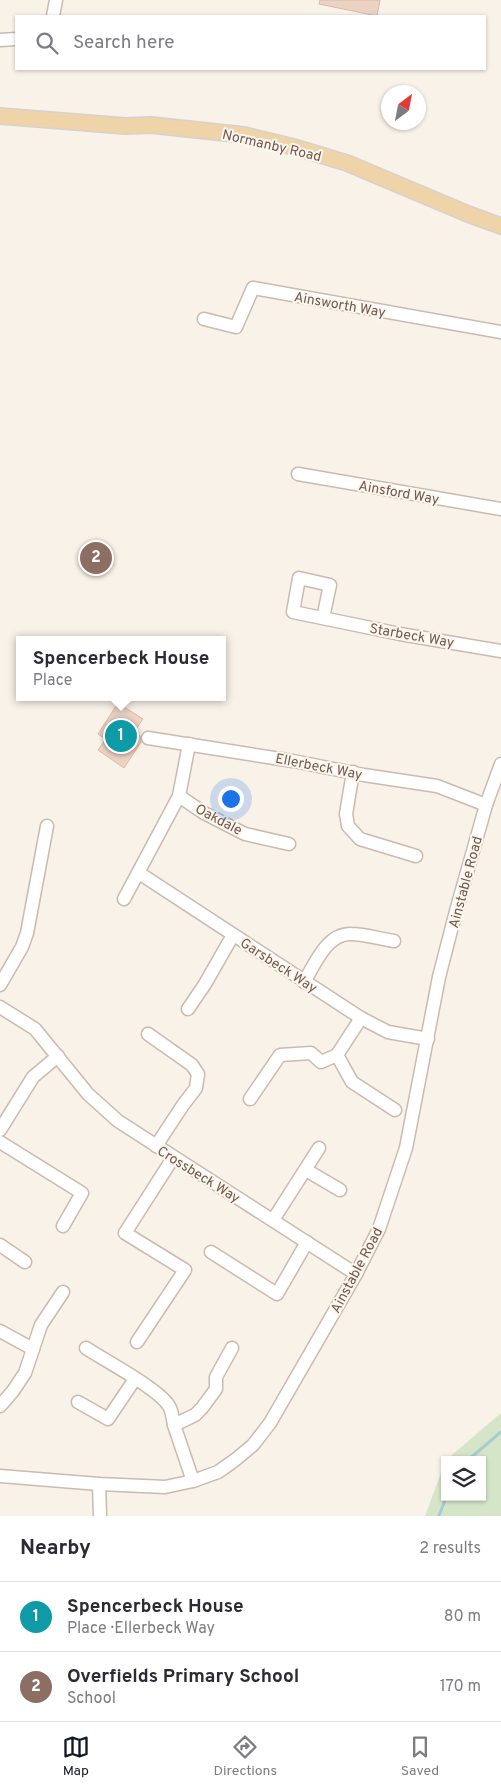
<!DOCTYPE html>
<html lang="en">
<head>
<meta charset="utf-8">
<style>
  :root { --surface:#fff; --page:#f7f7f7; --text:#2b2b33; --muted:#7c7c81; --line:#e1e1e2; --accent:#111827 }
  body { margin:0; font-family:Overpass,sans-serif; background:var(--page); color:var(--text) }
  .controls { position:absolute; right:15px; bottom:15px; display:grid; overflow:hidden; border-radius:0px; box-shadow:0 1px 4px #0004 }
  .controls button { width:45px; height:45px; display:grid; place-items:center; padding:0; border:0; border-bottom:1px solid var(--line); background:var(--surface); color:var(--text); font:25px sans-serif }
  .compass { position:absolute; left:381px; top:85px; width:45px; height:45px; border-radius:50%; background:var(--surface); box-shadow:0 1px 4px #0004; rotate:32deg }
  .you { position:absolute; left:230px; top:798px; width:18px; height:18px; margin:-12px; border:4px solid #fff; border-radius:50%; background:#1a73e8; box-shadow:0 0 0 8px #1a73e833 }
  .badge { display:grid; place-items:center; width:32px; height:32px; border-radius:50%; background:var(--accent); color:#fff; font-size:16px; font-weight:700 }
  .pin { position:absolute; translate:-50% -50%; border:2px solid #fff; box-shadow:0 1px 5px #0006 }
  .popup { position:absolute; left:16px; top:636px; width:210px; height:65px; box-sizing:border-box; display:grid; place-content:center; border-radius:0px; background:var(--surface); filter:drop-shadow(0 1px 4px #0005); font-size:16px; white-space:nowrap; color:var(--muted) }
  .popup b { font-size:19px; color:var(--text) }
  .popup::after { content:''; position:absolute; left:50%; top:100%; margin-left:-10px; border:10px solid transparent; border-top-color:var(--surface) }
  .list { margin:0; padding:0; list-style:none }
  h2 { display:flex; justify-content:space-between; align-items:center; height:65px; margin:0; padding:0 20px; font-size:21px }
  h2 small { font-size:16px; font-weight:400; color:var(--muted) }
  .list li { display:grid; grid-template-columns:32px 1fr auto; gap:15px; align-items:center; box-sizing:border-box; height:70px; padding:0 20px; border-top:1px solid var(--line) }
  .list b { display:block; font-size:19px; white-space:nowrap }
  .list p { margin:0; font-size:16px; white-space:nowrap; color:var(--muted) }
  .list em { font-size:16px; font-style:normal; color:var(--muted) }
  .icon { flex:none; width:28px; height:28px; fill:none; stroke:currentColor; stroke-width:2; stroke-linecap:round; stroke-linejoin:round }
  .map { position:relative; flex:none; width:501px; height:1516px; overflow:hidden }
  .search { position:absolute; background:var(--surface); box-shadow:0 1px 4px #0004; left:15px; right:15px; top:15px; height:55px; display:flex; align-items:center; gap:12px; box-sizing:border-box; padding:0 18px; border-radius:0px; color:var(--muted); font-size:19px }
  .sheet { height:205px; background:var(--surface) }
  nav { display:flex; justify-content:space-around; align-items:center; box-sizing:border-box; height:70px; border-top:1px solid var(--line); background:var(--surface); font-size:14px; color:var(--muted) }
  nav a { display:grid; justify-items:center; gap:2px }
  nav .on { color:var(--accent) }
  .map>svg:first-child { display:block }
  .green { fill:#d5e5c8 }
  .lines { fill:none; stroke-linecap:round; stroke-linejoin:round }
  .stream { stroke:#a6ccd1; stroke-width:3 }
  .building { fill:#ebd2c3; stroke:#dcb9a6 }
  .minor-casing { stroke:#cabaaf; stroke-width:15 }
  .major-casing { stroke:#d7d1ce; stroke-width:18 }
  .minor { stroke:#fff; stroke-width:12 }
  .major { stroke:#efd3a9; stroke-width:15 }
  .labels { text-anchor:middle; stroke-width:4; stroke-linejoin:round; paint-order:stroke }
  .street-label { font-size:14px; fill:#705a4f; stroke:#fdf6ee }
</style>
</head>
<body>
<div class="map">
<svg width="501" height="1516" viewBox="0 0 501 1516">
  <rect width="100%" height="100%" fill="#f9f2e8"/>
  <polygon class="green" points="501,1413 501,1516 425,1516 445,1462 445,1497 482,1497 482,1460 446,1460"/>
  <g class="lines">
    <g class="stream">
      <polyline points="468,1460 501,1432"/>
      <polyline points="439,1516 446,1497"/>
    </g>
  </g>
  <g class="building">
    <polygon points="320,0 380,0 377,16 319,4"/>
    <polygon points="118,703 143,719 134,732 140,736 141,742 124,768 98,750 106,739 98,734"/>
  </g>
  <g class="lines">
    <defs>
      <g id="minor">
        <polyline points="53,16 56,0"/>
        <polyline points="0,40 16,39"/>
        <polyline points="204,319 236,327 253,288 501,332"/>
        <polyline points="298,474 501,509"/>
        <polyline points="323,618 330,585 299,578 293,612 400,634 501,651"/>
        <polyline points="148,738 293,761 364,775 437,786 486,805"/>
        <polyline points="353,772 346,814 348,826 360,839 416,856"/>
        <polyline points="179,796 204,813 245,834 289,844"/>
        <polyline points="139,873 361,1018 388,1032 428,1039"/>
        <polyline points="124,899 179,796 189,744"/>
        <path d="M304 982C315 964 327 933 351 934 365 934 380 939 394 941"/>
        <polyline points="0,985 22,947 27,933 47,826"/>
        <polyline points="0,1007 35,1029 88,1094 118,1121 356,1274"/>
        <polyline points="188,1009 205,984 233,935"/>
        <polyline points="148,1034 192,1065 198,1074 196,1088 183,1105 156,1146"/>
        <polyline points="337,1055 361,1018"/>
        <polyline points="250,1099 280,1055 311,1053 321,1062 337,1055 352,1082 395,1110"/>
        <polyline points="0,1130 33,1077 58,1056"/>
        <polyline points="0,1142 82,1193 63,1226"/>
        <polyline points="306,1170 340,1190"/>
        <polyline points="273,1220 319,1148"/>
        <polyline points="0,1245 25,1262"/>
        <polyline points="211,1252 277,1294 307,1242"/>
        <polyline points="0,1331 33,1349 25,1373 13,1391 0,1406"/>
        <polyline points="137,1342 185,1270 125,1233 173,1158"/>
        <path d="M86 1348C104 1360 159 1389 169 1406 172 1411 173 1419 174 1425L195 1415 202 1408 216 1389V1377L232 1348"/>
        <polyline points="33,1349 41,1325 63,1292"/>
        <polyline points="78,1402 108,1419 135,1379"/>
        <polyline points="174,1425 193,1481"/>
        <polyline points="0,1476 99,1484 165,1487 193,1481 218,1472 235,1460 253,1445 270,1423 356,1274 379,1229 406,1148 439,977 456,911 486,805 501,764"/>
        <polyline points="99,1484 100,1516"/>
      </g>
      <polyline id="major" points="0,116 125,126 151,125 244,135 294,147 347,163 468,214 501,226"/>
    </defs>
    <use href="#minor" class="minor-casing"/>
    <use href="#major" class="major-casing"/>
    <use href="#minor" class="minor"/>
    <use href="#major" class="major"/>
  </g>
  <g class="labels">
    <g class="street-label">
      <text transform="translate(272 145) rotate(13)" y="5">Normanby Road</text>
      <text transform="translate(340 304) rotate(10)" y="5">Ainsworth Way</text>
      <text transform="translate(399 492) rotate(10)" y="5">Ainsford Way</text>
      <text transform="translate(412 635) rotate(10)" y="5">Starbeck Way</text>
      <text transform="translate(319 766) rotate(11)" y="5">Ellerbeck Way</text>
      <text transform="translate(219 819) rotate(28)" y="5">Oakdale</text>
      <text transform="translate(465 882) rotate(-75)" y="5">Ainstable Road</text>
      <text transform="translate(279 965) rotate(33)" y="5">Garsbeck Way</text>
      <text transform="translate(199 1174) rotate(32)" y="5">Crossbeck Way</text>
      <text transform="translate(356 1270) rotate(-62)" y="5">Ainstable Road</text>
    </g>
  </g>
</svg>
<div class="controls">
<button><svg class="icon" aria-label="layers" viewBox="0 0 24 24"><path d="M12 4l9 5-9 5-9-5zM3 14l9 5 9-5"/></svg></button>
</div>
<svg class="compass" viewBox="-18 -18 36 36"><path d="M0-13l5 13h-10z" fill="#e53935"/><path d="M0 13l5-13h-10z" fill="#7c7c81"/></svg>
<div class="you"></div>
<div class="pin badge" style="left:121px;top:736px;background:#0f9aa8">1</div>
<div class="popup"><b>Spencerbeck House</b>Place</div>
<div class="pin badge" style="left:96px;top:558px;background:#8d6e63">2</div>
<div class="search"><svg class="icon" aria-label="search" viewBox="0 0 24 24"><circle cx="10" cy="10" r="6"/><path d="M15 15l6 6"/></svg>Search here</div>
</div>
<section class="sheet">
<h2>Nearby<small>2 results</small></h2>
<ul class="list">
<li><span class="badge" style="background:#0f9aa8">1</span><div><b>Spencerbeck House</b><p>Place · Ellerbeck Way</p></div><em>80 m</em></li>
<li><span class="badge" style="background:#8d6e63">2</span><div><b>Overfields Primary School</b><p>School</p></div><em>170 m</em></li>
</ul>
</section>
<nav>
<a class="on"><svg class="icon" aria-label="map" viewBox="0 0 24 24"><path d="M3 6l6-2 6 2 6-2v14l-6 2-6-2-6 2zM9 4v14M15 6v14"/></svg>Map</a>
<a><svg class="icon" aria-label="directions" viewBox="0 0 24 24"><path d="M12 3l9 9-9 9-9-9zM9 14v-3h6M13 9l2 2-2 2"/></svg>Directions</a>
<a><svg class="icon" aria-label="saved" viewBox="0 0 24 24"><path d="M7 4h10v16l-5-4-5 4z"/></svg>Saved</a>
</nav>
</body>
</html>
